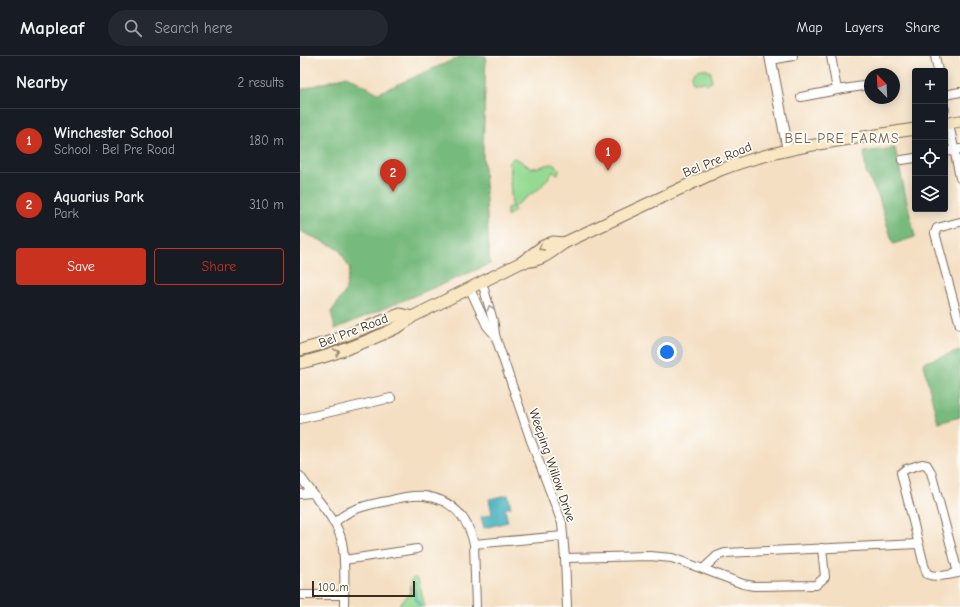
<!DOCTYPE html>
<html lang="en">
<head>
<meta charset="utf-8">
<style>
  :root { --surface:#171b24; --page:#242831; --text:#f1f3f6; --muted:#9ea1a6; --line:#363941; --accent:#c8321e }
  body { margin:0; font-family:"Comic Neue",sans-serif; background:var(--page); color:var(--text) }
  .controls { position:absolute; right:12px; top:12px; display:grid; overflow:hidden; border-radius:4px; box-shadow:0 2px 10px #0003 }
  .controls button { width:36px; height:36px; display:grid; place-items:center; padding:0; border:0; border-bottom:1px solid var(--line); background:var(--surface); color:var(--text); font:20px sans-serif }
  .compass { position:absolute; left:564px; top:12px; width:36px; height:36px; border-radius:50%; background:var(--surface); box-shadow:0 2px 10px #0003; rotate:336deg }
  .scale { position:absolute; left:12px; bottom:10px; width:103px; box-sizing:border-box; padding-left:4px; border:2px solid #3b2a1e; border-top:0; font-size:11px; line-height:14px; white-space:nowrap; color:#3b2a1e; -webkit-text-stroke:3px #fdfcf7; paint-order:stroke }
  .you { position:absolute; left:367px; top:296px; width:14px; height:14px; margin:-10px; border:3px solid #fff; border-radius:50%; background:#1a73e8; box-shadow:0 0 0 6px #1a73e833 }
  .badge { display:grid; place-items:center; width:26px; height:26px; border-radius:50%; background:var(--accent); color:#fff; font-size:13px; font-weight:700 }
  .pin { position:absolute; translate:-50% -33px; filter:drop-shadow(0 1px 2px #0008) }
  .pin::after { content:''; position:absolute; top:21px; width:14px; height:12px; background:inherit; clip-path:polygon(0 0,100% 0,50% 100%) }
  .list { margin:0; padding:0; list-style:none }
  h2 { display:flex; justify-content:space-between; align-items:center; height:52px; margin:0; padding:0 16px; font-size:17px }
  h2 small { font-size:13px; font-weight:400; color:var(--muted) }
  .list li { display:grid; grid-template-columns:26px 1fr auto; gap:12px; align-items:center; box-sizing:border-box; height:64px; padding:0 16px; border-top:1px solid var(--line) }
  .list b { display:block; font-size:15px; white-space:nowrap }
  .list p { margin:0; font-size:13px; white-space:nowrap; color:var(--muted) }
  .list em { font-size:13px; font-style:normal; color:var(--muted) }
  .actions { display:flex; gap:8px; padding:12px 16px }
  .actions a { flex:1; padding:9px 0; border:1px solid var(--accent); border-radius:4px; text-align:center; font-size:14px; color:var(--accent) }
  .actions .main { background:var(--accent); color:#fff }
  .icon { flex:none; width:22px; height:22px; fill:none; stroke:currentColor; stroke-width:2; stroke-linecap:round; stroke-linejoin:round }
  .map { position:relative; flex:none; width:660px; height:551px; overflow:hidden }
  header { display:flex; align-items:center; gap:24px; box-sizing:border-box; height:56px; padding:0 20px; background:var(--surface); border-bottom:1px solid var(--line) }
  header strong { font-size:19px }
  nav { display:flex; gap:22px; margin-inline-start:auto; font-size:14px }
  .search { width:280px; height:36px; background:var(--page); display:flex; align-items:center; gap:10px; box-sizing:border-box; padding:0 14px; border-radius:22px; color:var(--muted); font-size:15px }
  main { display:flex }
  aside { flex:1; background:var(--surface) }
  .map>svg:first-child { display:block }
  .green { fill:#94da93; stroke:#688258 }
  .forest { fill:#77ba7d; stroke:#59724e }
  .water { fill:#40afbc; stroke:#3e6c6d }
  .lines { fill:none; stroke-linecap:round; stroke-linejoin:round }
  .stream { stroke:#40afbc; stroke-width:2 }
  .minor-casing { stroke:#7c6958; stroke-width:10 }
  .tertiary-casing { stroke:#7c6958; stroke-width:12 }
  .secondary-casing { stroke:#7c6958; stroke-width:13 }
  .minor { stroke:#fff; stroke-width:8 }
  .tertiary { stroke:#fff; stroke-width:10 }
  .secondary { stroke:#f9e7c3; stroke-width:11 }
  .oneway { stroke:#9a8870 }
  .oneway2 { stroke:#a79f9a }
  .labels { text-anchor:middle; stroke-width:3.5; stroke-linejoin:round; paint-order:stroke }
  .street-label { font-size:13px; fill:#3b2a1e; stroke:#fdfcf7 }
  .neighbourhood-label { font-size:14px; letter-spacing:1px; fill:#765d47; stroke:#fdfcf7 }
</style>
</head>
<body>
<header>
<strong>Mapleaf</strong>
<div class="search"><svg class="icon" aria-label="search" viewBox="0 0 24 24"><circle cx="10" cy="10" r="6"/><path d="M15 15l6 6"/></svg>Search here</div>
<nav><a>Map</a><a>Layers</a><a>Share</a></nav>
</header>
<main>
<aside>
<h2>Nearby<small>2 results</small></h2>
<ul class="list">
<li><span class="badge">1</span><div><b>Winchester School</b><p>School · Bel Pre Road</p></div><em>180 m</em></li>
<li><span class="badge">2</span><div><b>Aquarius Park</b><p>Park</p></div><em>310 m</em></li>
</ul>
<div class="actions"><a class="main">Save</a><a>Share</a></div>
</aside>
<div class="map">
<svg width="660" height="551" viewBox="0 0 660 551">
  <rect width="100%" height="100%" fill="#fdfcf7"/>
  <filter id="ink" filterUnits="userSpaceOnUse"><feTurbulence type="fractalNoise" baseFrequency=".025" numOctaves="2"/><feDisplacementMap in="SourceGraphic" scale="8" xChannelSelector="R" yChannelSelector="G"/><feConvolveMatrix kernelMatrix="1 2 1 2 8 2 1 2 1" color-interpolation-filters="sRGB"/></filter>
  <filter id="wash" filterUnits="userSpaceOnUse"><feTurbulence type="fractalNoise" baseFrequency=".012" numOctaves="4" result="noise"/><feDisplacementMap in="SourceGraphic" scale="16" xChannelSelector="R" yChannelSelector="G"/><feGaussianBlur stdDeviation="0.9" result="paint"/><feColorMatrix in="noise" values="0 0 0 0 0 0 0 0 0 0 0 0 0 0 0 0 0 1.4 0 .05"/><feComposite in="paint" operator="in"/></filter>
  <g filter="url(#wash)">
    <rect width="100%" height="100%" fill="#f4dfc3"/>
    <g class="green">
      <path d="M405 13 411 16 412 26 407 28 404 25 401 27 393 26 391 21C394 14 398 13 405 13Z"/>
      <path d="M214 102C222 104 226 111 234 112 242 112 248 106 256 109L259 114 258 118 253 116 240 132 213 151 215 155 207 160V152L212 150 210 125 211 110 207 108 211 104Z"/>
      <polygon points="112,522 118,522 125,551 99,551 99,548 110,538"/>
    </g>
    <g class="forest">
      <polygon points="162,0 186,0 183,97 190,208 35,273 31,256 45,236 50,213 39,193 0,175 0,34 47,20 78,37"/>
      <polygon points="595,92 615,181 593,188 579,142 566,116 564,96"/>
      <polygon points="660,294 660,361 638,367 623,307"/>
    </g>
    <polygon class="water" points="208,439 211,451 205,453 208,466 184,472 181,461 192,458 189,443"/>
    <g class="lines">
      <polyline class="stream" points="115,526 115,542 120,549 119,551"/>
    </g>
  </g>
  <g filter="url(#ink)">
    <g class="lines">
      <defs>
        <g id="minor">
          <polyline points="635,0 638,15"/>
          <polyline points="471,4 493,0"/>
          <polyline points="537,34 570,29"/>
          <polyline points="645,39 660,36"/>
          <polyline points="501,41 537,34 531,0"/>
          <polyline points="645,53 645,54"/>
          <polyline points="649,68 660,122"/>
          <polyline points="645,96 660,93"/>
          <polyline points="602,104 615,102"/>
          <polyline points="660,166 637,172 635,177 660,269"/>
          <polyline points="182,226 194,268 195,279 230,382 262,467 265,502 267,551"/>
          <polyline points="170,233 187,270 195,279"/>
          <polyline points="0,363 91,342"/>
          <path d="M622 408 627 409 631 416 652 494 658 517C648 519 637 522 627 518L624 509 601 417 606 413Z"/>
          <path d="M0 420C13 440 37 462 42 486 46 507 44 530 44 551"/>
          <polyline points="0,438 11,437"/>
          <path d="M34 467C38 464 42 460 46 458 57 451 76 447 88 445 99 442 112 439 124 440 152 443 168 462 174 488L176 551"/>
          <polyline points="174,488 263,480"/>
          <polyline points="265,502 350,500 372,502 403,513 417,500 425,497 618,488"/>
          <polyline points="44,504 117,493"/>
          <polyline points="403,513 443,528 454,530 516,529 525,521 522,492"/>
          <polyline points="0,539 44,539"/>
        </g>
        <polyline id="tertiary" points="470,0 488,94"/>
        <g id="secondary">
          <polyline points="645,68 660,65"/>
          <path d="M222 206C242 205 249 198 264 187L418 115C480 90 549 84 615 73"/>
          <polyline points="0,294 29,286 100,258 112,261"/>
          <path d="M0 307C29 301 56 290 83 278 94 273 104 269 112 261L222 206 243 190 253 186 264 187"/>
        </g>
      </defs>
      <use href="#minor" class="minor-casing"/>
      <use href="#tertiary" class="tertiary-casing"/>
      <use href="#secondary" class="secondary-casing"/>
      <use href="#minor" class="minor"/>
      <use href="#tertiary" class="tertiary"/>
      <use href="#secondary" class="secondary"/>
    </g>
    <defs><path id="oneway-chevron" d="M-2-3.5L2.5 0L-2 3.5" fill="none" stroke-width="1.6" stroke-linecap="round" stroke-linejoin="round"/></defs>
    <g class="oneway">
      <use href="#oneway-chevron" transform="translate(241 192) rotate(150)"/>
      <use href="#oneway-chevron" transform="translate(37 296) rotate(-20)"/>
    </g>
    <use class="oneway2" href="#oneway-chevron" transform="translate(190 252) rotate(-106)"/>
  </g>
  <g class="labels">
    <g class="street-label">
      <text transform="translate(417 103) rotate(-22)" y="5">Bel Pre Road</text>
      <text transform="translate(53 274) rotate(-21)" y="5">Bel Pre Road</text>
      <text transform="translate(253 409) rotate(71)" y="5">Weeping Willow Drive</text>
    </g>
    <g class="neighbourhood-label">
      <text x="542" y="87">BEL PRE FARMS</text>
    </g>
  </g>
</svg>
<div class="controls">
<button>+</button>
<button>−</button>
<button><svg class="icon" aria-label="locate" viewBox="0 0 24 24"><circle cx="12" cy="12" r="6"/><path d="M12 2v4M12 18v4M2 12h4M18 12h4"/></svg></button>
<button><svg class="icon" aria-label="layers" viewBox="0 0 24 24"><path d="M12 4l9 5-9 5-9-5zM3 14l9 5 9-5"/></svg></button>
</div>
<svg class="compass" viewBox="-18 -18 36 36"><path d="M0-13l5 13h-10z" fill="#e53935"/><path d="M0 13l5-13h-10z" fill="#9ea1a6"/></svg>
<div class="scale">100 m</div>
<div class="you"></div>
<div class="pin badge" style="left:308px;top:115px">1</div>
<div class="pin badge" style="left:93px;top:136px">2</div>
</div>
</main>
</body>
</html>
